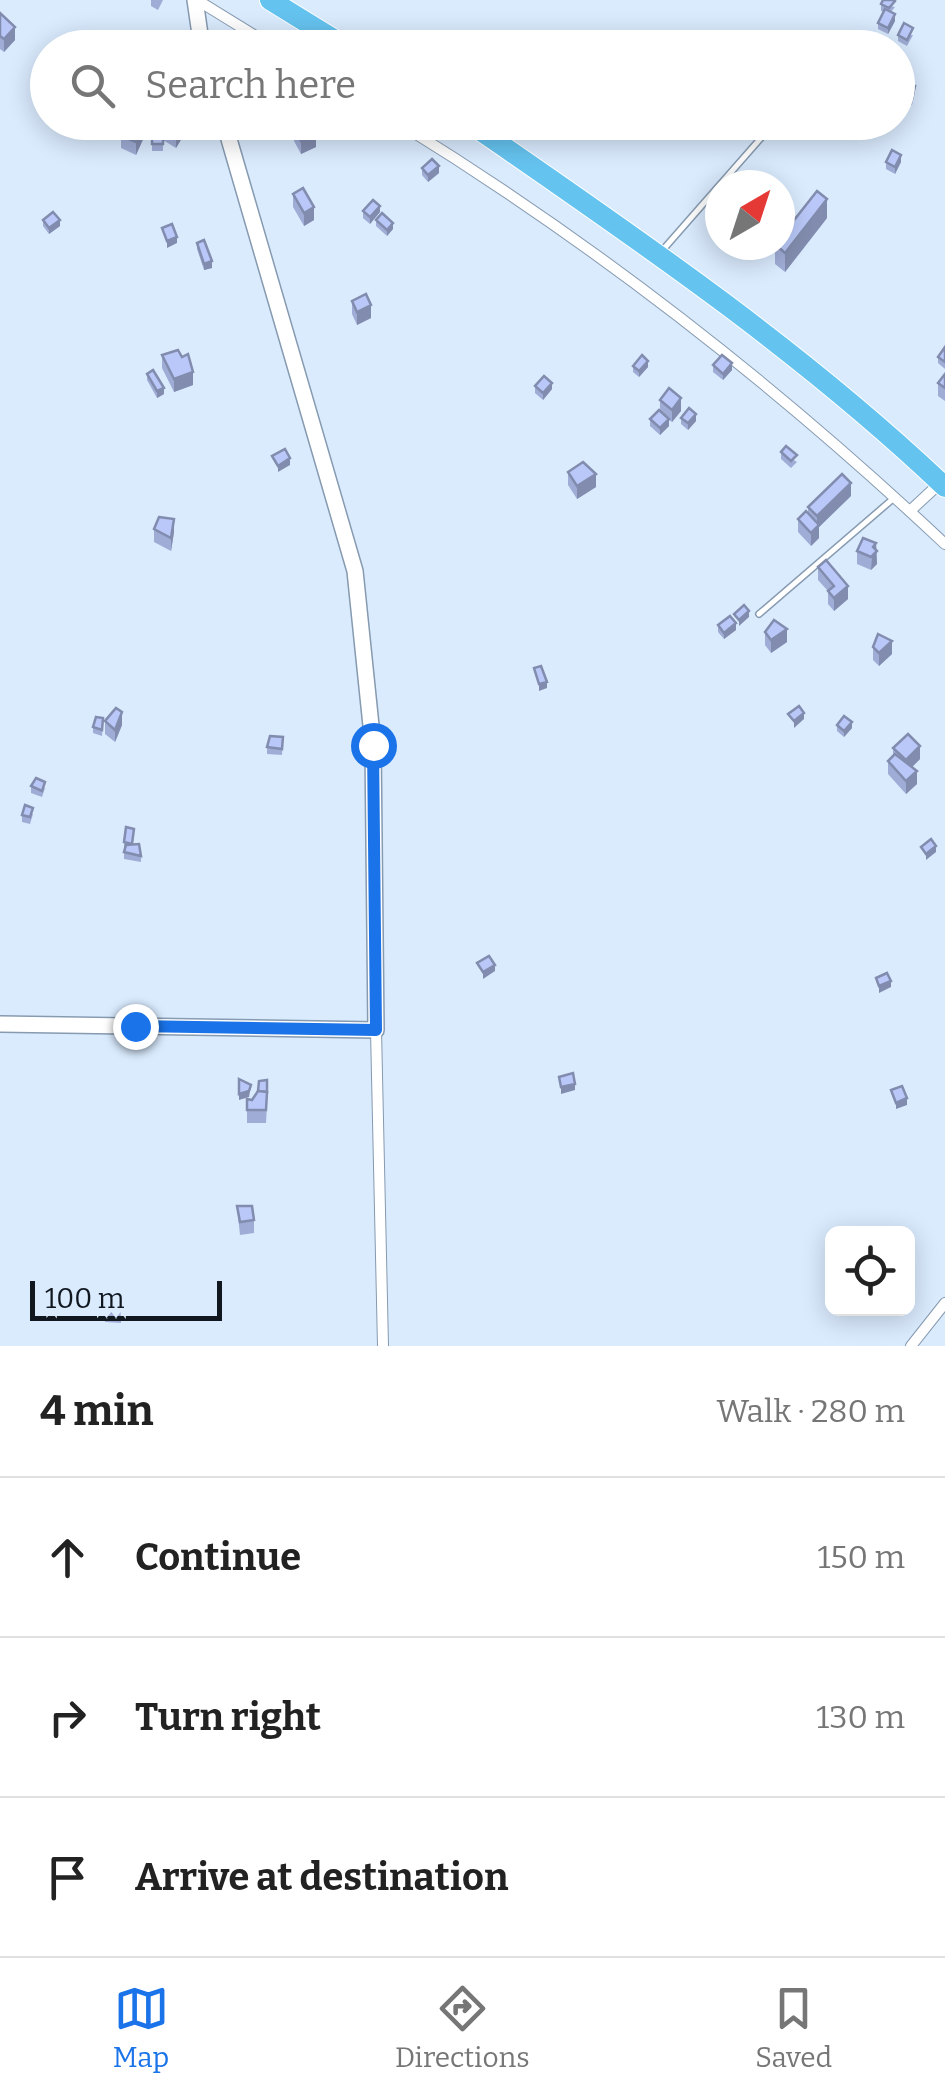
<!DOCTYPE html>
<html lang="en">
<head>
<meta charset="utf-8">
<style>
  :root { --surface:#fff; --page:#f6f6f6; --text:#222; --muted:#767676; --line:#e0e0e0; --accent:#1a73e8 }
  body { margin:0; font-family:Bitter,serif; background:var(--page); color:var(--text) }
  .controls { position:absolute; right:30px; bottom:30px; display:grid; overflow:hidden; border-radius:15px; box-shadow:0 5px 25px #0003 }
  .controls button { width:90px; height:90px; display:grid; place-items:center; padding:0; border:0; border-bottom:2px solid var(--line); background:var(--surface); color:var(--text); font:50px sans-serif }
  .compass { position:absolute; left:705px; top:170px; width:90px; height:90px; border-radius:50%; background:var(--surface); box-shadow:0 5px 25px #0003; rotate:39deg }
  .scale { position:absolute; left:30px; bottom:25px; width:192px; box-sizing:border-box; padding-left:10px; border:5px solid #10171f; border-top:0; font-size:28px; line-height:35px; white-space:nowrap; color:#10171f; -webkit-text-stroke:8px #daebfe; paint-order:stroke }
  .stop { position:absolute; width:30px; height:30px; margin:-22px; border:8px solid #1a73e8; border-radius:50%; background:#fff }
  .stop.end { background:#1a73e8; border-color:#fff; box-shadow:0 2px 10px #0008 }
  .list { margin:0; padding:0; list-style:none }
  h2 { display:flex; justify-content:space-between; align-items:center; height:130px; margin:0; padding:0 40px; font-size:42px }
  h2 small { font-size:32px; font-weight:400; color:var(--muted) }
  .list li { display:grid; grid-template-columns:65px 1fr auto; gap:30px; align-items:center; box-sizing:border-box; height:160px; padding:0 40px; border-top:2px solid var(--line) }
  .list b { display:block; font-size:38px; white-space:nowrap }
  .list em { font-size:32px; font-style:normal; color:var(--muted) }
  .icon { flex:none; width:55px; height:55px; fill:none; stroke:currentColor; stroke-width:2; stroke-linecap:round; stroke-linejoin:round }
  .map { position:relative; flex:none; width:945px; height:1346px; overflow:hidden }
  .search { position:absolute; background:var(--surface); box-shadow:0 5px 25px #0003; left:30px; right:30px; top:30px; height:110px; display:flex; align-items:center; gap:25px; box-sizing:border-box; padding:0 35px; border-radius:55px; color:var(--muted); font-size:38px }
  .sheet { height:610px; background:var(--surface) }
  nav { display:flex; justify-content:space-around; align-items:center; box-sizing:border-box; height:140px; border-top:2px solid var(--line); background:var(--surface); font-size:28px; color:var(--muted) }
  nav a { display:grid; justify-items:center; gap:5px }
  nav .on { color:var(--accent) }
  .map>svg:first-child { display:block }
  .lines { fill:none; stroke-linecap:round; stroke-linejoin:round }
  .lane-casing { stroke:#869ab0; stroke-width:8 }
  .street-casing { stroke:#869ab0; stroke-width:12 }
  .secondary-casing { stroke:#869ab0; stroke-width:18 }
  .highway-casing { stroke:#fff; stroke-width:22 }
  .lane { stroke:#fff; stroke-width:5 }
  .street { stroke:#fff; stroke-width:10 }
  .secondary { stroke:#fff; stroke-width:15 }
  .highway { stroke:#65c3ef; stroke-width:20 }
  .wall { fill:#9facd5 }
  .shaded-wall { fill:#828cae }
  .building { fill:#b9c8f8; stroke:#828cae; stroke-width:2.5 }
  .route { stroke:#1a73e8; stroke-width:12 }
</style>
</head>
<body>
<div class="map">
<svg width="945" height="1346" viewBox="0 0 945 1346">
  <rect width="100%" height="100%" fill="#daebfe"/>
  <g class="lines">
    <defs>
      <g id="lane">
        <polyline points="661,252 775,122"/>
        <polyline points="759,614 894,498"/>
      </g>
      <g id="street">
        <polyline points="197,0 275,48"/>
        <path d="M397 122C594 243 777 386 945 544"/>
        <polyline points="910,511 940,483"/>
        <polyline points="376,1030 383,1346"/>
        <polyline points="911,1346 945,1303"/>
      </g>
      <g id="secondary">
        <polyline points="195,0 202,48"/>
        <polyline points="0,1024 376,1030 373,745 355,571 224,122"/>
      </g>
      <g id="highway">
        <polyline points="270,0 348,48"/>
        <path d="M468 122C633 236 800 349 945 487"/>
      </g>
    </defs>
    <use href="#lane" class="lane-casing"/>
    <use href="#street" class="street-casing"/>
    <use href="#secondary" class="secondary-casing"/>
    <use href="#highway" class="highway-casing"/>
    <use href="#lane" class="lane"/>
    <use href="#street" class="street"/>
    <use href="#secondary" class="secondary"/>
    <use href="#highway" class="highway"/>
  </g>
  <g class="wall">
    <polygon points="151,0 163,0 158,10 151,6"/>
    <polygon points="881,4 895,7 891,12 895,21 888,34 878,29 878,23 884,12 881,11"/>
    <polygon points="0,13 15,40 4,52 0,49"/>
    <polygon points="898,35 913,35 907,46 898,41"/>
    <polygon points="915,92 912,105 902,104 902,97"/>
    <polygon points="153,122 185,122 185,133 176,148 163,140 163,151 152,151 152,137 158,137 153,134"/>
    <polygon points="294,128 316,147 301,154 294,141"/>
    <polygon points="145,135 136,155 121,148 121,136"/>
    <polygon points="886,162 901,162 895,174 886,169"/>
    <polygon points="422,168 439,173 428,182 422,175"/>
    <polygon points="293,194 314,220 304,226 293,207"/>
    <polygon points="363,211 380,212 370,224 363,218"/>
    <polygon points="827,218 785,272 775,264 775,245"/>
    <polygon points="43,220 60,226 49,234 43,226"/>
    <polygon points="376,220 393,229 387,236 376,226"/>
    <polygon points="197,243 212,268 204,270 197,249"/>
    <polygon points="352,301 371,318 357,325 352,314"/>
    <polygon points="945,347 945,369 938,363 938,357"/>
    <polygon points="162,355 193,385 174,392 162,368"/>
    <polygon points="713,365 732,370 723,380 713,372"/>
    <polygon points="633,366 648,367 639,377 633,372"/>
    <polygon points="147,374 164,394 157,398 147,380"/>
    <polygon points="945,374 945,401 938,396 938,383"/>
    <polygon points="535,386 552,389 543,400 535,393"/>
    <polygon points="660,400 681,411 672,422 669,420 669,426 660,435 650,426 650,419 660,410"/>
    <polygon points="681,418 696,421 688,430 681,424"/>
    <polygon points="781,452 797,462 791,468 781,459"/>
    <polygon points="568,472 596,487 577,499 568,485"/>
    <polygon points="851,496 819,527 819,538 811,546 798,532 798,519 808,513 808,507"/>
    <polygon points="154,529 174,532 171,551 154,542"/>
    <polygon points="876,543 877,564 871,570 857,564 857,551"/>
    <polygon points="818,567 848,599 834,611 828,604 828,591 818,580"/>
    <polygon points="718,625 736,630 724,639 718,632"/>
    <polygon points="765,632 787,642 771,653 765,645"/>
    <polygon points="873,647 892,654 879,666 873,660"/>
    <polygon points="103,718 102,736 93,733 93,727"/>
    <polygon points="105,721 122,725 115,742 105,734"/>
    <polygon points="837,725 852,728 844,737 837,731"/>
    <polygon points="283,737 282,755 267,754 267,747"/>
    <polygon points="893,748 920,759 912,767 917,784 906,794 888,774 888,761 893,756"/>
    <polygon points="31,786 45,788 42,797 31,793"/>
    <polygon points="33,814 30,824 22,822 22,815"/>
    <polygon points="124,842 133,844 141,856 141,862 124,859"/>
    <polygon points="267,1105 266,1123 247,1123 247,1110"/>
    <polygon points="237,1206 254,1220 254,1233 240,1235"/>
    <polygon points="120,1298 121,1323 105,1322 105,1309"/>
  </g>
  <g class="shaded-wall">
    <polygon points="895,14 895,21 888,34 888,28"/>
    <polygon points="15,27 15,40 4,52 4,39"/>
    <polygon points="145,122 145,135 136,155 136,142"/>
    <polygon points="183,122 185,122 185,133 176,148 176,135"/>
    <polygon points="316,134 316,147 301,154 301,141"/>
    <polygon points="901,155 901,162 895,174 895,167"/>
    <polygon points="439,166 439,173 428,182 428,175"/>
    <polygon points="827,199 827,218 785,272 785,253"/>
    <polygon points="380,206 380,212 370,224 370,217"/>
    <polygon points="314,207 314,220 304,226 304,213"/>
    <polygon points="60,220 60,226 49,234 49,228"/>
    <polygon points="393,223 393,229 387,236 387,230"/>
    <polygon points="177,237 177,243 167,248 167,241"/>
    <polygon points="212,261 212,268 204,270 204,264"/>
    <polygon points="371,305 371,318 357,325 357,312"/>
    <polygon points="648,361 648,367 639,377 639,371"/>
    <polygon points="732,363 732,370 723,380 723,374"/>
    <polygon points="193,372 193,385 174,392 174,379"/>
    <polygon points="552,383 552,389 543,400 543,393"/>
    <polygon points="164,388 164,394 157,398 157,391"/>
    <polygon points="681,398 681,411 672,422 672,410"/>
    <polygon points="696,414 696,421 688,430 688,423"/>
    <polygon points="669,419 669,426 660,435 660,428"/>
    <polygon points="290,458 290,465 278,472 278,466"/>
    <polygon points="596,474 596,487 577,499 577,486"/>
    <polygon points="851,483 851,496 819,527 819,538 811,546 811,533 817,527 817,516"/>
    <polygon points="174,519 174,532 171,551 171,538"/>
    <polygon points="876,543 877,564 871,570 873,547"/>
    <polygon points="848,586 848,599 834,611 834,598"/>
    <polygon points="749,611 749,617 739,626 739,620"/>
    <polygon points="736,623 736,630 724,639 724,633"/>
    <polygon points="787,629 787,642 771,653 771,640"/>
    <polygon points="892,641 892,654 879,666 879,653"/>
    <polygon points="547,682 547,688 539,691 539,684"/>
    <polygon points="122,712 122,725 115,742 115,730"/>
    <polygon points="804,713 804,719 794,728 794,721"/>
    <polygon points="852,722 852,728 844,737 844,731"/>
    <polygon points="920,746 920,759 906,773 906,760"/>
    <polygon points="917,771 917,784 906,794 906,781"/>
    <polygon points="936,846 936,852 926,860 926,854"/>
    <polygon points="495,965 495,971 483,979 483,972"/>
    <polygon points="891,981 891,987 879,993 879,986"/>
    <polygon points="575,1084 575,1090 561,1094 561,1087"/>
    <polygon points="251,1085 249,1097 239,1100 239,1094"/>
    <polygon points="907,1098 907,1105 896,1109 896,1103"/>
  </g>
  <g class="building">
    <polygon points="883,0 894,0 895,1 889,8 881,4"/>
    <polygon points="885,9 895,14 888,28 878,23"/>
    <polygon points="0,13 15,27 4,39 0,36"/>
    <polygon points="904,23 913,28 907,40 898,35"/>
    <polygon points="904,84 915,86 912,99 902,97"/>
    <polygon points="127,122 145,122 136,142 121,136"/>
    <polygon points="155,122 183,122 176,135"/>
    <polygon points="306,122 310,122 316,134 301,141 294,128"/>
    <rect x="152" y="137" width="11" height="7"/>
    <polygon points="892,150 901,155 895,167 886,162"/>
    <polygon points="432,159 439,166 428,175 422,168"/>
    <polygon points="303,188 314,207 304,213 293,194"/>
    <polygon points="817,191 827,199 785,253 776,245 780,245 780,238"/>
    <polygon points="373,200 380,206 370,217 363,211"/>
    <polygon points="53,212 60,220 49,228 43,220"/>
    <polygon points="382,213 393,223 387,230 376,220"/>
    <polygon points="172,224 177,237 167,241 162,228"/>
    <polygon points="204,240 212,261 204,264 197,243"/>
    <polygon points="366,294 371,305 357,312 352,301"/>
    <polygon points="945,347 945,362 938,357"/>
    <polygon points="178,350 182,357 188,354 193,372 174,379 162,355"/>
    <polygon points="642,355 648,361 639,371 633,366"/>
    <polygon points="722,355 732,363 723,374 713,365"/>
    <polygon points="153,370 164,388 157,391 147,374"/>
    <polygon points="945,374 945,388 938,383"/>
    <polygon points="544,376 552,383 543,393 535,386"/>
    <polygon points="669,388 681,398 672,410 660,400"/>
    <polygon points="689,408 696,414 688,423 681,418"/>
    <polygon points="659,410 669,419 660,428 650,419"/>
    <polygon points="786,446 797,455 791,461 781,452"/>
    <polygon points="285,449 290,458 278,466 272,456"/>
    <polygon points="583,462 596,474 577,486 568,472"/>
    <polygon points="842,474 851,483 817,516 808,507"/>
    <polygon points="806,511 819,525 811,533 798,519"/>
    <polygon points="159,517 174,519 171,538 154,529"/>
    <polygon points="863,538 876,543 873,547 877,551 871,557 857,551"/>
    <polygon points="826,560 848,586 834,598 828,591 834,586 818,567"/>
    <polygon points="744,605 749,611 739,620 734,614"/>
    <polygon points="730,616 736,623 724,633 718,625"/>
    <polygon points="774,620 787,629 771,640 765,632"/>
    <polygon points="878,634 892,641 879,653 873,647"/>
    <polygon points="541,666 547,682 539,684 534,668"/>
    <polygon points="799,706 804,713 794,721 788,714"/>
    <polygon points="116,708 122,712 115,730 105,721"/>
    <polygon points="844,716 852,722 844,731 837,725"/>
    <polygon points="96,717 103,718 102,730 93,727"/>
    <polygon points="908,734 920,746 906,760 893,748"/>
    <polygon points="270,736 283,737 282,749 267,747"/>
    <polygon points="895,754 917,771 906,781 888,761"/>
    <polygon points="36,778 45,782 42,791 31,786"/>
    <polygon points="25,805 33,808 30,817 22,815"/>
    <polygon points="126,827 134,829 132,844 124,842"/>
    <polygon points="931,839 936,846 926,854 921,847"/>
    <polygon points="139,844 141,856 124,852 126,845"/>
    <polygon points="489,956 495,965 483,972 477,963"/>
    <polygon points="887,973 891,981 879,986 876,978"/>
    <polygon points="573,1073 575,1084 561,1087 559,1077"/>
    <polygon points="239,1079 251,1085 249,1091 239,1094"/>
    <polygon points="267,1080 267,1092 258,1091 259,1081"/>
    <polygon points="902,1086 907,1098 896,1103 891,1090"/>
    <polygon points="258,1091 267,1092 266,1110 247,1110 247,1099 252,1100"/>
    <polygon points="237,1206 252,1206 254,1220 240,1222"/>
    <polygon points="106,1296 120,1298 121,1310 105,1309"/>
  </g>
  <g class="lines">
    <polyline class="route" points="135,1026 376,1030 373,745"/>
  </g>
</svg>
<div class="controls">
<button><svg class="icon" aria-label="locate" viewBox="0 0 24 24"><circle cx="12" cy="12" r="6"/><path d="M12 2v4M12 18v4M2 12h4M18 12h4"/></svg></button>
</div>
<svg class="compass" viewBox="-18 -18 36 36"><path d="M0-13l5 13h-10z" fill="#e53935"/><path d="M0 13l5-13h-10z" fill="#767676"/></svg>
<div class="scale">100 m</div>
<div class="stop" style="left:373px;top:745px"></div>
<div class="stop end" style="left:135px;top:1026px"></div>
<div class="search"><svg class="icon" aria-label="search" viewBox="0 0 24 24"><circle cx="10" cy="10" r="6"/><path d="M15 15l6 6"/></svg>Search here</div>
</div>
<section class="sheet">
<h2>4 min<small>Walk · 280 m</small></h2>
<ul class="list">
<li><svg class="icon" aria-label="ahead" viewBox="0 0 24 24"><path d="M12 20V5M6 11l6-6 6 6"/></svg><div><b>Continue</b></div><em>150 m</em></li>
<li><svg class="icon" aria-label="right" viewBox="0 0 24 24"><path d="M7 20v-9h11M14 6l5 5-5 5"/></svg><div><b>Turn right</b></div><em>130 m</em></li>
<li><svg class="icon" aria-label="arrive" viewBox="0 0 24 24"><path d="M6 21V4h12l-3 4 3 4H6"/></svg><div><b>Arrive at destination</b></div></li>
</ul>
</section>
<nav>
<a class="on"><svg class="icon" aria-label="map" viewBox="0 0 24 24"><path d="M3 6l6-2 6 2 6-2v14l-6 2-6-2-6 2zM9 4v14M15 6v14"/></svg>Map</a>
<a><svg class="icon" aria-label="directions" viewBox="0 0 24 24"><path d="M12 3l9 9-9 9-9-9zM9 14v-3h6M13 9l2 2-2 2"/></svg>Directions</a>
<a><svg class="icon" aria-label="saved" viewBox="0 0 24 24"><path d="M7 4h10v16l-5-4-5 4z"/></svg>Saved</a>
</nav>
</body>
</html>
